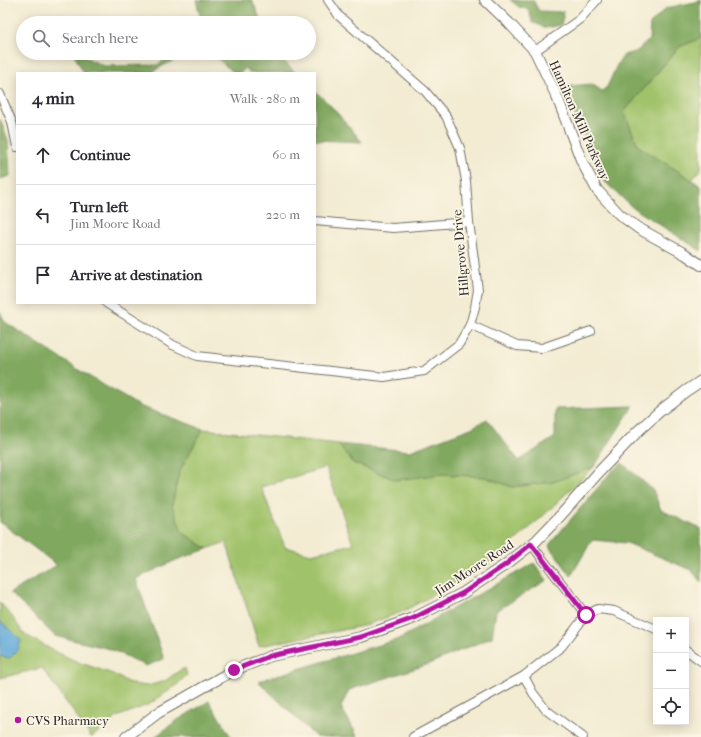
<!DOCTYPE html>
<html lang="en">
<head>
<meta charset="utf-8">
<style>
  :root { --surface:#fff; --page:#f2f2f3; --text:#2b2b33; --muted:#7c7c81; --line:#e1e1e2 }
  body { margin:0; font-family:"IM FELL French Canon",serif; background:var(--page); color:var(--text) }
  .controls { position:absolute; right:12px; bottom:12px; display:grid; overflow:hidden; border-radius:0px; box-shadow:0 2px 10px #0003 }
  .controls button { width:36px; height:36px; display:grid; place-items:center; padding:0; border:0; border-bottom:1px solid var(--line); background:var(--surface); color:var(--text); font:20px sans-serif }
  .stop { position:absolute; width:12px; height:12px; margin:-9px; border:3px solid #b5179e; border-radius:50%; background:#fff }
  .stop.end { background:#b5179e; border-color:#fff; box-shadow:0 1px 4px #0008 }
  .list { margin:0; padding:0; list-style:none }
  h2 { display:flex; justify-content:space-between; align-items:center; height:52px; margin:0; padding:0 16px; font-size:17px }
  h2 small { font-size:13px; font-weight:400; color:var(--muted) }
  .list li { display:grid; grid-template-columns:26px 1fr auto; gap:12px; align-items:center; box-sizing:border-box; height:60px; padding:0 16px; border-top:1px solid var(--line) }
  .list b { display:block; font-size:15px; white-space:nowrap }
  .list p { margin:0; font-size:13px; white-space:nowrap; color:var(--muted) }
  .list em { font-size:13px; font-style:normal; color:var(--muted) }
  .icon { flex:none; width:22px; height:22px; fill:none; stroke:currentColor; stroke-width:2; stroke-linecap:round; stroke-linejoin:round }
  .map { position:relative; flex:none; width:701px; height:737px; overflow:hidden }
  .search { position:absolute; background:var(--surface); box-shadow:0 2px 10px #0003; left:16px; top:16px; width:300px; height:44px; display:flex; align-items:center; gap:10px; box-sizing:border-box; padding:0 14px; border-radius:22px; color:var(--muted); font-size:15px }
  .panel { position:absolute; background:var(--surface); box-shadow:0 2px 10px #0003; left:16px; top:72px; width:300px; height:232px; border-radius:0px }
  .map>svg:first-child { display:block }
  .green { fill:#a0c26b; stroke:#66764b; fill-rule:evenodd }
  .forest { fill:#80a85f; stroke:#566a45 }
  .water { fill:#62acda; stroke:#466c82 }
  .lines { fill:none; stroke-linecap:round; stroke-linejoin:round }
  .minor-casing { stroke:#716f66; stroke-width:10 }
  .tertiary-casing { stroke:#716f66; stroke-width:12 }
  .minor { stroke:#fff; stroke-width:8 }
  .tertiary { stroke:#fff; stroke-width:10 }
  .route { stroke:#b5179e; stroke-width:5 }
  .poi-dot { fill:#b5179e; stroke:#fcf5e5; stroke-width:1.5 }
  .labels { text-anchor:middle; stroke-width:3.5; stroke-linejoin:round; paint-order:stroke }
  .street-label { font-size:13px; fill:#2b2b2b; stroke:#fcf5e5 }
  .poi-label { font-size:13px; fill:#2b2b2b; stroke:#fcf5e5; text-anchor:start }
</style>
</head>
<body>
<div class="map">
<svg width="701" height="737" viewBox="0 0 701 737">
  <rect width="100%" height="100%" fill="#fcf5e5"/>
  <filter id="ink" filterUnits="userSpaceOnUse"><feTurbulence type="fractalNoise" baseFrequency=".025" numOctaves="2"/><feDisplacementMap in="SourceGraphic" scale="8" xChannelSelector="R" yChannelSelector="G"/><feConvolveMatrix kernelMatrix="1 2 1 2 8 2 1 2 1" color-interpolation-filters="sRGB"/></filter>
  <filter id="wash" filterUnits="userSpaceOnUse"><feTurbulence type="fractalNoise" baseFrequency=".012" numOctaves="4" result="noise"/><feDisplacementMap in="SourceGraphic" scale="16" xChannelSelector="R" yChannelSelector="G"/><feGaussianBlur stdDeviation="0.9" result="paint"/><feColorMatrix in="noise" values="0 0 0 0 0 0 0 0 0 0 0 0 0 0 0 0 0 1.4 0 .05"/><feComposite in="paint" operator="in"/></filter>
  <g filter="url(#wash)">
    <rect width="100%" height="100%" fill="#f3ecd3"/>
    <g class="green">
      <polygon points="701,38 701,169 692,180 638,146 624,112 679,47"/>
      <path d="M203 429 338 444 353 463 396 480 442 474 485 477 512 487 553 482 594 467 544 515 488 565 402 612 363 626 259 646 226 542 207 549 182 532 172 505 179 472ZM326 467 353 544 311 554 285 547 261 487Z"/>
      <polygon points="0,603 11,615 24,634 54,651 78,662 113,674 131,684 148,686 165,681 179,671 185,668 187,675 177,685 150,704 117,717 92,737 91,737 42,668 0,678 0,655 2,657 7,627 0,621"/>
    </g>
    <g class="forest">
      <polygon points="196,0 252,0 262,23 202,23"/>
      <polygon points="510,0 533,0 539,11 564,12 561,25 546,28 532,22 529,10 519,7"/>
      <polygon points="700,0 701,0 701,38 679,47 624,112 638,146 692,180 701,186 701,251 632,207 601,178 575,115 570,99 568,86 592,84 602,91 607,87 617,65 624,55 637,51 649,40 650,24 666,8 700,1"/>
      <polygon points="73,53 76,53 104,66 157,65 176,53 188,53 155,70 153,73 84,73"/>
      <polygon points="211,53 275,53 296,73 250,73 246,68 240,73 234,73"/>
      <polygon points="315,91 332,107 362,142 315,140"/>
      <polygon points="0,119 8,140 10,176 0,179"/>
      <polygon points="0,312 5,322 85,374 139,406 203,429 179,472 172,505 182,532 207,549 176,560 136,579 164,659 146,666 110,649 55,636 10,593 57,565 0,522"/>
      <polygon points="633,406 594,467 553,482 512,487 485,477 442,474 396,480 353,463 338,444 410,451 471,428 487,419 519,461 555,437 555,409"/>
      <polygon points="622,463 653,490 661,510 701,529 701,582 691,570 627,543 592,540 571,576 549,545 611,472"/>
      <polygon points="534,563 547,580 496,611 492,637 429,664 349,690 341,707 358,737 316,737 258,681 399,639"/>
      <polygon points="209,701 231,737 155,737 176,721"/>
    </g>
    <polygon class="water" points="0,621 21,640 18,650 10,658 2,657 0,655"/>
  </g>
  <g filter="url(#ink)">
    <g class="lines">
      <defs>
        <g id="minor">
          <polyline points="535,51 580,19 597,0"/>
          <polyline points="0,94 12,122 17,147"/>
          <polyline points="315,221 393,228 469,222"/>
          <polyline points="106,303 173,345 197,356 384,377 424,371 459,344 470,325 475,307 478,290 469,222 466,181 460,148 446,116 425,91 339,16 328,0"/>
          <polyline points="470,325 517,346 542,348 591,331"/>
          <polyline points="531,544 586,615"/>
          <polyline points="686,650 701,661"/>
          <polyline points="524,676 533,693 546,710 583,737"/>
          <polyline points="413,737 524,676 562,646 586,615 598,609 614,611 656,629"/>
        </g>
        <g id="tertiary">
          <polyline points="485,0 509,23 535,51 557,97 582,162 597,190 619,214 638,228 685,254 701,265"/>
          <polyline points="126,737 158,713 234,670 271,656 361,637 414,618 463,593 505,565 536,541 561,515 599,472 638,431 660,411 686,391 701,381"/>
        </g>
      </defs>
      <use href="#minor" class="minor-casing"/>
      <use href="#tertiary" class="tertiary-casing"/>
      <use href="#minor" class="minor"/>
      <use href="#tertiary" class="tertiary"/>
    </g>
  </g>
  <g class="lines" filter="url(#ink)">
    <polyline class="route" points="234,670 270,656 361,637 414,618 463,593 505,565 531,544 586,615"/>
  </g>
  <circle class="poi-dot" cx="18" cy="720" r="4"/>
  <g class="labels">
    <g class="street-label">
      <text transform="translate(580 120) rotate(66)" y="5">Hamilton Mill Parkway</text>
      <text transform="translate(460 253) rotate(-95)" y="5">Hillgrove Drive</text>
      <text transform="translate(474 567) rotate(-33)" y="5">Jim Moore Road</text>
    </g>
    <g class="poi-label">
      <text x="26" y="725">CVS Pharmacy</text>
    </g>
  </g>
</svg>
<div class="controls">
<button>+</button>
<button>−</button>
<button><svg class="icon" aria-label="locate" viewBox="0 0 24 24"><circle cx="12" cy="12" r="6"/><path d="M12 2v4M12 18v4M2 12h4M18 12h4"/></svg></button>
</div>
<div class="stop" style="left:586px;top:615px"></div>
<div class="stop end" style="left:234px;top:670px"></div>
<div class="search"><svg class="icon" aria-label="search" viewBox="0 0 24 24"><circle cx="10" cy="10" r="6"/><path d="M15 15l6 6"/></svg>Search here</div>
<section class="panel">
<h2>4 min<small>Walk · 280 m</small></h2>
<ul class="list">
<li><svg class="icon" aria-label="ahead" viewBox="0 0 24 24"><path d="M12 20V5M6 11l6-6 6 6"/></svg><div><b>Continue</b></div><em>60 m</em></li>
<li><svg class="icon" aria-label="left" viewBox="0 0 24 24"><path d="M17 20v-9H6M10 6l-5 5 5 5"/></svg><div><b>Turn left</b><p>Jim Moore Road</p></div><em>220 m</em></li>
<li><svg class="icon" aria-label="arrive" viewBox="0 0 24 24"><path d="M6 21V4h12l-3 4 3 4H6"/></svg><div><b>Arrive at destination</b></div></li>
</ul>
</section>
</div>
</body>
</html>
